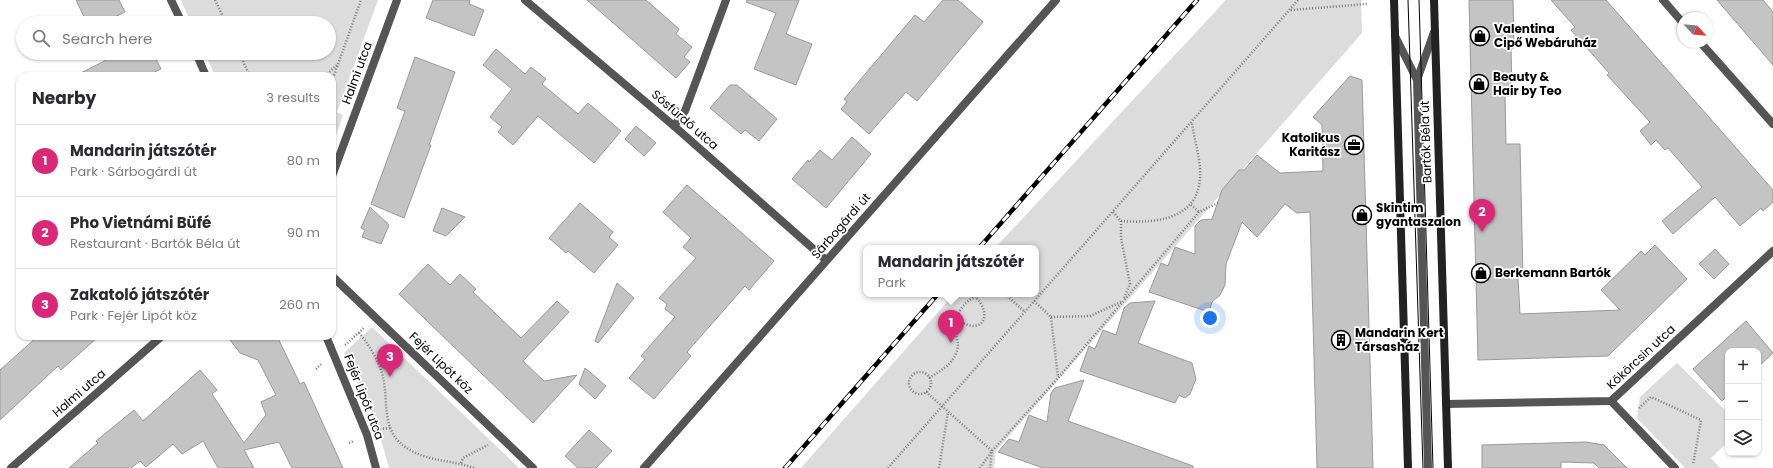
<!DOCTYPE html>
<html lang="en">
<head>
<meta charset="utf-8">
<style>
  :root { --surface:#fff; --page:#f7f7f7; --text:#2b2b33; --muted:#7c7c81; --line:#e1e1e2; --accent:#db2777 }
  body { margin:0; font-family:Poppins,sans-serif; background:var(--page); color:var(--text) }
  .controls { position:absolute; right:12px; bottom:12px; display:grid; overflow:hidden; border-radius:8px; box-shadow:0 1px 3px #0004 }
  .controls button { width:36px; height:36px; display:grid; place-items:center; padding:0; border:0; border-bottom:1px solid var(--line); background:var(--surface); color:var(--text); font:20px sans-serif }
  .compass { position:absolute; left:1677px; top:12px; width:36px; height:36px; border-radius:50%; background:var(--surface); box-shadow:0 1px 3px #0004; rotate:116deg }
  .you { position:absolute; left:1210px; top:318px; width:14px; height:14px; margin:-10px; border:3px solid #fff; border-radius:50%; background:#1a73e8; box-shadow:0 0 0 6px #1a73e833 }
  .badge { display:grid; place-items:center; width:26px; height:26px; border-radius:50%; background:var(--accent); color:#fff; font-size:13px; font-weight:700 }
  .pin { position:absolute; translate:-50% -33px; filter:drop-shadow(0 1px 2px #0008) }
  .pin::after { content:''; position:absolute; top:21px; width:14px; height:12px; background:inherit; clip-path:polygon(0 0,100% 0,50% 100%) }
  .popup { position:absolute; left:863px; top:245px; width:176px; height:52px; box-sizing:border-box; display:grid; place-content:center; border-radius:8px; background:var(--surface); filter:drop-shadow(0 1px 3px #0005); font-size:13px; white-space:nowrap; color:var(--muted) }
  .popup b { font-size:15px; color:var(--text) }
  .popup::after { content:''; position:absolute; left:50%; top:100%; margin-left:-8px; border:8px solid transparent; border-top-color:var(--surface) }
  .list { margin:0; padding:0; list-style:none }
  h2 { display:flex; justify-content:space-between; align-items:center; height:52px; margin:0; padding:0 16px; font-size:17px }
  h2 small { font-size:13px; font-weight:400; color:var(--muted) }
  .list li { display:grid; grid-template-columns:26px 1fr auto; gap:12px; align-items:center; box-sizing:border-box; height:72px; padding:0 16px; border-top:1px solid var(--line) }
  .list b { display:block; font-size:15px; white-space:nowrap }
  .list p { margin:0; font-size:13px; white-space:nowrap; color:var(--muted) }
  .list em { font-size:13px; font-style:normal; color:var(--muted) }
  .icon { flex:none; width:22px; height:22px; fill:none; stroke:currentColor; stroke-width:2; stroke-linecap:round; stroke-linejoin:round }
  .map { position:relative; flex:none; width:1773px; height:468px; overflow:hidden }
  .search { position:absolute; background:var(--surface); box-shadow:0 1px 3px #0004; left:16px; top:16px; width:320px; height:44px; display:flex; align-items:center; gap:10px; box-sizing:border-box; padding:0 14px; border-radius:22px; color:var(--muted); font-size:15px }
  .panel { position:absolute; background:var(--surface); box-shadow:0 1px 3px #0004; left:16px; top:72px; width:320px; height:268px; border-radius:12px }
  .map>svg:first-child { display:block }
  .green { fill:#dcdcdc }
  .building { fill:#c4c4c4; stroke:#999 }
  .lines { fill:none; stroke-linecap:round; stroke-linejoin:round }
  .path { stroke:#777; stroke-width:2.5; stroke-dasharray:1 2; stroke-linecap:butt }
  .lane { stroke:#555; stroke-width:8 }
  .street { stroke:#555; stroke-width:8 }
  .secondary { stroke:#222; stroke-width:8 }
  .tram { stroke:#000; stroke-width:1 }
  .rail-casing { stroke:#000; stroke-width:4.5 }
  .rail { stroke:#fff; stroke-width:3; stroke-dasharray:9; stroke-linecap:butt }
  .labels { text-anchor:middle; stroke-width:3.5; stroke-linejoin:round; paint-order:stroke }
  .poi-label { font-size:12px; font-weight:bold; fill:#000; stroke:#fff; text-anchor:start }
  .street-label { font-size:12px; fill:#000; stroke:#fff }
</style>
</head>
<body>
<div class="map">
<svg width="1773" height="468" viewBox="0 0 1773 468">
  <rect width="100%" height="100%" fill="#fff"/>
  <g class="green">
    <polygon points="181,0 378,0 337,112 343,115 332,147 332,76 215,76 205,53 329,53 329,23 191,23"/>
    <polygon points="1226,0 1361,0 1362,33 996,451 994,468 801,468 954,294 1036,294 1036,248 995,248"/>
    <polygon points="372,327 519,468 389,468 378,429 344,353"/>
    <polygon points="1677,363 1728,413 1728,442 1711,458 1720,468 1685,468 1637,418 1640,397"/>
  </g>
  <g class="building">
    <polygon points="76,0 119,0 125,12 103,23 87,23"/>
    <polygon points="433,0 470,0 469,4 484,10 474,36 426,18"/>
    <polygon points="587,0 646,0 679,29 676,34 692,47 684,57 690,62 676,78"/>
    <polygon points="747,0 799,0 786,34 812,44 796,85 754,69 776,13 746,2"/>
    <polygon points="943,0 958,0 983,22 917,101 906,92 869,134 841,109 847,102 844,99 915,15 924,22"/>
    <polygon points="1469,0 1513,0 1514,48 1511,49 1512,96 1505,96 1506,144 1520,144 1523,278 1518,278 1520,314 1620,310 1601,290 1641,251 1645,255 1655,245 1687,279 1608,356 1478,360"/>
    <polygon points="1551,0 1606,0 1773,190 1773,202 1763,211 1761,208 1740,226 1715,197 1673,234 1662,221 1702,187 1668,148 1665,150 1656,140 1651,145 1640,131 1650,122 1607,75 1609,73 1571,30 1575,27"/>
    <polygon points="1717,0 1763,0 1773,12 1773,65"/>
    <polygon points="496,49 525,74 531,67 546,79 542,84 578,114 588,103 621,131 594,163 538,116 513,145 498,132 502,127 490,117 512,89 483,65"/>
    <polygon points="120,53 153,53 161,69 146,76 75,76"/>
    <polygon points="415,57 455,72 429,145 431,145 404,218 371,204 405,111 397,108"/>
    <polygon points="1350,76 1362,80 1373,468 1317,468 1310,212 1297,213 1285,204 1257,237 1242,222 1226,264 1225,285 1220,295 1212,302 1209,312 1149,292 1161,263 1168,266 1175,247 1195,254 1195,226 1201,220 1212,219 1222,190 1239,170 1244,170 1257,155 1280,173 1323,171 1322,125 1313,117"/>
    <polygon points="730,85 737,85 777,119 759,141 745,130 741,134 710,108"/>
    <polygon points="636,126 656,143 644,156 625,139"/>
    <polygon points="852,137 871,154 826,208 792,179 808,160 809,162 820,150 832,160"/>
    <polygon points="687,185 774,261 749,290 745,286 687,352 691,356 654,399 629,378 645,359 641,356 675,317 665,309 667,304 659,298 696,258 683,247 691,238 663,212"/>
    <polygon points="580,203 613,232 609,237 618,245 594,273 568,251 566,253 549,238"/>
    <polygon points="370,207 389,225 381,244 362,237 365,230 361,228"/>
    <polygon points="442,208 465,217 446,236 433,231"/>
    <polygon points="1715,249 1729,264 1714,279 1699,264"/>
    <polygon points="428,264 450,285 460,274 476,289 473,292 521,338 557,301 569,312 523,361 544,381 577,375 533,423 399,294"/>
    <polygon points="617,283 634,298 598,343 595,341"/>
    <polygon points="1155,301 1138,343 1192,363 1196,379 1190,394 1185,398 1179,395 1175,403 1080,371 1089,346 1095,349 1103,330 1116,335 1124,308 1130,303"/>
    <polygon points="1746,321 1773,353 1758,367 1758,351 1728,351 1728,395 1722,401 1693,369"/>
    <polygon points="38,336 99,336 61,370 58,366 0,420 0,370"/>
    <polygon points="227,336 277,336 300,384 304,382 343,468 292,468 279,442 244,450 254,468 218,468 203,441 182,454 173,444 146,467 140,461 131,468 69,468 98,443 96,441 134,410 143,421 200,370 217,390 212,394 244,443 266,415 261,402 276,395 258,360 240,353"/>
    <polygon points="585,368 606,386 595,399 579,384"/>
    <polygon points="1084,380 1068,421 1193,466 1193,468 1043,468 998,452 1009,439 1019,442 1029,415 1047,422 1051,393 1055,388"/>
    <polygon points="589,430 612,451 596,468 578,468 565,456"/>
    <polygon points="1586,442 1604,445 1627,468 1599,468 1594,463 1561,462 1561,468 1482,468 1482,445"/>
  </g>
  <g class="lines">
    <g class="path">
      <polyline points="215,0 226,23"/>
      <polyline points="1291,10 1367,4"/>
      <polyline points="239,53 250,76"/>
      <polyline points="325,76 338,64"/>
      <polyline points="332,81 361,0"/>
      <polyline points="1191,205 1199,212"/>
      <polyline points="1113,212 1121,221 1121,238 1130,284 1124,298"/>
      <path d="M1121 221C1160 224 1203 218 1200 169 1199 154 1194 138 1192 123"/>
      <polyline points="1005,294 1025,312"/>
      <polyline points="1034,301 1051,317 1058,377"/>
      <polyline points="1051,317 1090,316 1121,302"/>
      <path d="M956 319C961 322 968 326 974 326 991 324 984 303 975 297"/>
      <path d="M359 333C366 340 378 360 381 370 391 397 377 432 410 450 431 462 452 460 474 468"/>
      <polyline points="345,345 365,327"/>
      <polyline points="316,369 321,364"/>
      <circle cx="920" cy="383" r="11"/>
      <path d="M929 378C940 371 952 365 956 353 959 347 958 342 956 335 953 316 962 302 980 294"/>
      <polyline points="926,392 992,451 990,468"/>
      <polyline points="1639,408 1651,397 1701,420 1693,465"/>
      <polyline points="380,429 390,428"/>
      <polyline points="349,443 354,441"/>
      <polyline points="461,463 463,458 488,445"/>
      <polyline points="888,468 1298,0"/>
      <polyline points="939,468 948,412"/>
      <polyline points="980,468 992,451 1058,378 1199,212 1218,203"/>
    </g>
    <g class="lane">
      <polyline points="1395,36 1417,80"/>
      <polyline points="674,126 685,111 726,0"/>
      <polyline points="1428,468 1417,80 1434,32"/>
    </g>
    <g class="street">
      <polyline points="171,0 182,23"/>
      <polyline points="525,0 674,126 826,260"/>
      <polyline points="1663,0 1683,23"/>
      <polyline points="1700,42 1773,124"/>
      <polyline points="196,53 206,76"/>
      <polyline points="332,176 397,0"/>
      <polyline points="332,276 533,468"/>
      <polyline points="326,336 367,435 376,468"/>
      <polyline points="1611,401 1675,468"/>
      <polyline points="1446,404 1611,401 1773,251"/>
      <polyline points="11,468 162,336"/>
      <polyline points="644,468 1056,0"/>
    </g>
    <g class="secondary">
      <polyline points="1394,0 1408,468"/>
      <polyline points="1434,0 1448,468"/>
    </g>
    <g class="tram">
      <polyline points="1408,0 1423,468"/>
      <polyline points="1419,0 1433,468"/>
    </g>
    <defs>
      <g id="rail">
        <polyline points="979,248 1197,0"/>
        <polyline points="785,468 938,294"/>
      </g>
    </defs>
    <use href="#rail" class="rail-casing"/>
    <use href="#rail" class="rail"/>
  </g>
  <defs>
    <symbol id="shop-ring" viewBox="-11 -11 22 22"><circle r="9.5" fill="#fff" stroke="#000" stroke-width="1.5"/><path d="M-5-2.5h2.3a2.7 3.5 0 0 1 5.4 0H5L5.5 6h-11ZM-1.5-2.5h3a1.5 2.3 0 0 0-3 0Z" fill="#000"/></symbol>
    <symbol id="office-ring" viewBox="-11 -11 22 22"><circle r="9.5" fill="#fff" stroke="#000" stroke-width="1.5"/><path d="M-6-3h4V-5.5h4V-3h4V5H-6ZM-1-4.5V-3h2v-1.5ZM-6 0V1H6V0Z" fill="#000"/></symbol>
    <symbol id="building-ring" viewBox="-11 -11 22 22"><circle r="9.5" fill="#fff" stroke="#000" stroke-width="1.5"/><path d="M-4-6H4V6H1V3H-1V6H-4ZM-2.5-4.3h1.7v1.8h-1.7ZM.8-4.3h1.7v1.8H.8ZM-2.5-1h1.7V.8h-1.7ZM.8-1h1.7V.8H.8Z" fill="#000"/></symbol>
  </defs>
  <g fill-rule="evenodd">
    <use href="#shop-ring" x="1469" y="25" width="22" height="22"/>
    <use href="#shop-ring" x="1468" y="73" width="22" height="22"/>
    <use href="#office-ring" x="1343" y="134" width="22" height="22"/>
    <use href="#shop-ring" x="1351" y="204" width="22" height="22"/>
    <use href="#shop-ring" x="1470" y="262" width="22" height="22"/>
    <use href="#building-ring" x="1330" y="329" width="22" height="22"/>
  </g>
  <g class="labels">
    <g class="poi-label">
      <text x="1494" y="33">Valentina<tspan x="1494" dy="14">Cipő Webáruház</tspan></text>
      <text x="1493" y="81">Beauty &amp;<tspan x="1493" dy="14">Hair by Teo</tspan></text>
      <text x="1340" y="142" text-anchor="end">Katolikus<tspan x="1340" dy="14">Karitász</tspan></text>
      <text x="1376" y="212">Skintim<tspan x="1376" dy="14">gyantaszalon</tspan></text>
      <text x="1495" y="277">Berkemann Bartók</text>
      <text x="1355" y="337">Mandarin Kert<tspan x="1355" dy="14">Társasház</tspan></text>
    </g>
    <g class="street-label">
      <text transform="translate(357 73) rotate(-70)" y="4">Halmi utca</text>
      <text transform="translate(685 120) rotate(41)" y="4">Sósfürdő utca</text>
      <text transform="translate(1426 142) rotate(-92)" y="4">Bartók Béla út</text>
      <text transform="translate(841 226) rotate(-49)" y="4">Sárbogárdi út</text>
      <text transform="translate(1641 357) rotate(-43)" y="4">Kökörcsin utca</text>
      <text transform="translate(441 363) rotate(44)" y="4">Fejér Lipót köz</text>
      <text transform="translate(79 393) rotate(-41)" y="4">Halmi utca</text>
      <text transform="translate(364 397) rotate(69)" y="4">Fejér Lipót utca</text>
    </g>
  </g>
</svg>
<div class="controls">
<button>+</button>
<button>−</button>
<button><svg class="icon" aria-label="layers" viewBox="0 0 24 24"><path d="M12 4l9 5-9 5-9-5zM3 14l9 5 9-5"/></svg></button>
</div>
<svg class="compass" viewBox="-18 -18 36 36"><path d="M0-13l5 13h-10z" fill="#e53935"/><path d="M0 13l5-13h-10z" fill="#7c7c81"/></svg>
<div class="you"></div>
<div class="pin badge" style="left:951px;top:343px">1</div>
<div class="popup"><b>Mandarin játszótér</b>Park</div>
<div class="pin badge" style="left:1482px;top:232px">2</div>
<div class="pin badge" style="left:390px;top:377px">3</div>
<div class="search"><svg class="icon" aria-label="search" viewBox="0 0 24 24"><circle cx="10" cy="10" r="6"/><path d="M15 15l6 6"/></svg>Search here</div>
<section class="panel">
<h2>Nearby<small>3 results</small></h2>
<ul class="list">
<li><span class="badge">1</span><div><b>Mandarin játszótér</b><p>Park · Sárbogárdi út</p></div><em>80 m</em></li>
<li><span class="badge">2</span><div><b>Pho Vietnámi Büfé</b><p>Restaurant · Bartók Béla út</p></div><em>90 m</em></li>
<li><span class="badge">3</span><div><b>Zakatoló játszótér</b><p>Park · Fejér Lipót köz</p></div><em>260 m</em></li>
</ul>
</section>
</div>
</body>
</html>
